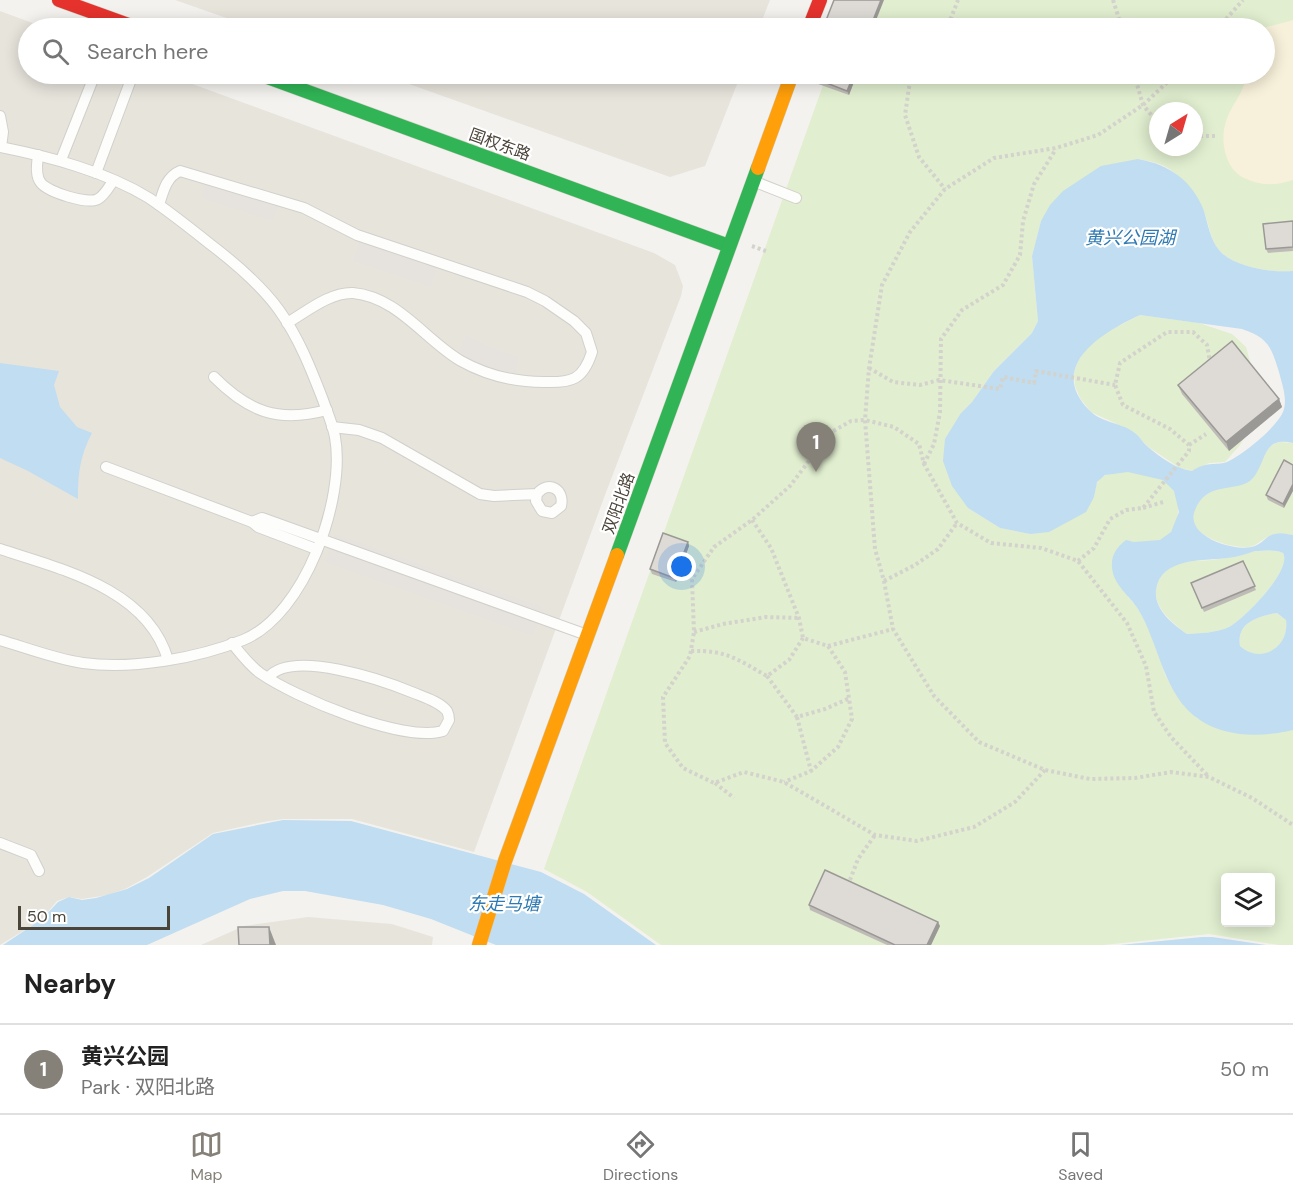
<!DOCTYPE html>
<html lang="en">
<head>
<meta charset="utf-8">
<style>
  :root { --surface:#fff; --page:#f2f2f2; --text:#222; --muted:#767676; --line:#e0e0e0; --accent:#868178 }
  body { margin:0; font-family:"DM Sans","Noto Sans SC",sans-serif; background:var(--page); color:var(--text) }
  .controls { position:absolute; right:18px; bottom:18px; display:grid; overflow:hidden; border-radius:6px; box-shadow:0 3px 15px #0003 }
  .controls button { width:54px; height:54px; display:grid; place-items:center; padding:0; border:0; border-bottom:2px solid var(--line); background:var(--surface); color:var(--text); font:30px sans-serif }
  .compass { position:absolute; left:1149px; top:102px; width:54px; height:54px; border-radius:50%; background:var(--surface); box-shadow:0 3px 15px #0003; rotate:37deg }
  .scale { position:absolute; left:18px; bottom:15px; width:152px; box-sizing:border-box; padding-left:6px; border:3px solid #4b4439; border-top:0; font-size:16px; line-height:21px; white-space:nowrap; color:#4b4439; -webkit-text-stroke:4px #fff; paint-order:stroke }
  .you { position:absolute; left:682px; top:567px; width:21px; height:21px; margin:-15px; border:4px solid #fff; border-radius:50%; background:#1a73e8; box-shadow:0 0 0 9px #1a73e833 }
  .badge { display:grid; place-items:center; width:39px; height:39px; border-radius:50%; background:var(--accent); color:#fff; font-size:20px; font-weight:700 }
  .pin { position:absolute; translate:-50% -50px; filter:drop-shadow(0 2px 3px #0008) }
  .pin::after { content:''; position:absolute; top:32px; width:21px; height:18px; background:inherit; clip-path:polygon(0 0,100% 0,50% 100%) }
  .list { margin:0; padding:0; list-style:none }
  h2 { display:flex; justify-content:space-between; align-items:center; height:78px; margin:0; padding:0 24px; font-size:26px }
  h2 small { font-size:20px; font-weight:400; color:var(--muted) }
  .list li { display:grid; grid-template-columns:39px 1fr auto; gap:18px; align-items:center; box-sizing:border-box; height:90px; padding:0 24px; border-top:2px solid var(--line) }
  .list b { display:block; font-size:22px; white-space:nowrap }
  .list p { margin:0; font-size:20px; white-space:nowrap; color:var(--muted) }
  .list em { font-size:20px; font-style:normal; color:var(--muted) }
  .icon { flex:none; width:33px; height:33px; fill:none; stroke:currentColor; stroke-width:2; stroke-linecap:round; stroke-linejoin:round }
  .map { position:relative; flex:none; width:1293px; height:945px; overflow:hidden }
  .search { position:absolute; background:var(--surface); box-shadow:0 3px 15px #0003; left:18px; right:18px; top:18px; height:66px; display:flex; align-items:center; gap:15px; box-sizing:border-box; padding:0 21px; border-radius:33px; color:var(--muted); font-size:22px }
  .sheet { height:168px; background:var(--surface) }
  nav { display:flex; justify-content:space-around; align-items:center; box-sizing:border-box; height:84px; border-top:2px solid var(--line); background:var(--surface); font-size:16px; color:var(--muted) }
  nav a { display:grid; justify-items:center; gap:3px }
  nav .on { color:var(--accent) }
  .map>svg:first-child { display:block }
  .residential { fill:#e7e4dc }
  .green { fill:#e1eecf; fill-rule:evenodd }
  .sand { fill:#f7f0da }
  .parking { fill:#e6e3df }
  .water { fill:#c0ddf1; fill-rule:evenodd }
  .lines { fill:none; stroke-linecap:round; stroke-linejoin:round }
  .lane-casing { stroke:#d2d0cb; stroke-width:12 }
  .fast-casing { stroke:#d3cfc5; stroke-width:15 }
  .slow-casing { stroke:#d3cfc5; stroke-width:15 }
  .jam-casing { stroke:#d3cfc5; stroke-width:15 }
  .path { stroke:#d3d2cc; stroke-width:4; stroke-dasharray:3 3; stroke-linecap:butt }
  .lane { stroke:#fdfdfc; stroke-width:10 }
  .fast { stroke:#30b455; stroke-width:14 }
  .slow { stroke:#ff9f0a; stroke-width:14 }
  .jam { stroke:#e5322d; stroke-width:14 }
  .wall { fill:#bfbcb8 }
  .shaded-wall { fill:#9b9996 }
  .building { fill:#dedbd6; stroke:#9b9996; stroke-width:1.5 }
  .labels { text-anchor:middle; stroke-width:4.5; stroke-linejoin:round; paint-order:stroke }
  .street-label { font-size:16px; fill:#4b4439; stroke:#fff }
  .water-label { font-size:18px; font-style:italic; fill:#2e7ab2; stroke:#fff }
</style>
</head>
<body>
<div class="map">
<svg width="1293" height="945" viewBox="0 0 1293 945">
  <rect width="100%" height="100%" fill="#f4f2ee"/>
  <g class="residential">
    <polygon points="175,0 770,0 759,28 255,28"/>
    <polygon points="0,11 46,28 28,28 28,74 165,74 654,253 675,265 683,286 681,296 605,495 474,852 352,819 283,819 263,822 213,833 147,877 125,889 108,895 82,899 69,897 57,901 41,920 0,945"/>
    <polygon points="381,74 741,74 705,166 670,177"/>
    <polygon points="308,917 392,924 433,937 432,945 201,945 244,926"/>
  </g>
  <g class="green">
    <path d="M854 0H1293V271C1272 273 1233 267 1219 250 1210 239 1209 224 1204 211 1201 205 1195 198 1191 192 1174 169 1167 164 1138 159L1041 221 1032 256 1038 321 1032 333 994 371 972 402 961 413 968 508 1000 528 1030 534 1094 497C1095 493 1095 486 1097 483 1106 466 1149 471 1163 479 1166 481 1170 486 1173 489 1184 505 1178 535 1158 541 1148 544 1136 543 1126 541L1128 597 1137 607 1155 641 1165 675 1177 696 1198 719 1293 727V945H1279L1209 934 1103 945H661L587 892 544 869 827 74H1264V28H844ZM1158 111H1194V147H1158ZM1226 878H1270V922H1226Z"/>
    <polygon points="1140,315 1199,323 1232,334 1246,347 1251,365 1250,429 1240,445 1225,462 1209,463 1192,471 1180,468 1147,446 1134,432 1091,412 1080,398 1075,386 1074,372 1077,363 1086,349 1101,335"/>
    <path d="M1280 442 1293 443V535C1284 534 1275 532 1266 538 1258 542 1256 547 1246 547 1218 547 1167 525 1206 495 1217 486 1232 487 1245 483 1263 476 1259 446 1280 442Z"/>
    <path d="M1255 551C1263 551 1275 549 1283 553 1293 570 1243 620 1229 627 1216 633 1201 633 1187 634 1170 621 1145 601 1161 577 1166 570 1172 566 1180 563 1191 560 1202 561 1213 560 1227 558 1241 555 1255 551Z"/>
    <path d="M1277 613 1286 620C1290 647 1262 666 1240 646 1236 622 1259 616 1277 613Z"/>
  </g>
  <path class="sand" d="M1293 20V180C1275 186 1261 186 1244 178 1226 170 1220 142 1225 125 1229 106 1245 94 1246 74H1264L1263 28Z"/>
  <g class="parking">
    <polygon points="206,182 278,204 273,221 201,198"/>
    <polygon points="360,240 438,266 431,287 353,261"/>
    <polygon points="466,335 487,346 519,357 515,375 480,365 458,352"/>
    <polygon points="335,534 543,607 533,636 325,562"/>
  </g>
  <g class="water">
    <path d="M1138 159C1170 165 1192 180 1204 211 1208 224 1210 239 1219 250 1233 267 1272 273 1293 271V443C1262 436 1267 461 1253 478 1239 494 1207 479 1195 510 1191 519 1195 528 1203 534 1215 544 1240 551 1255 546 1263 543 1267 535 1275 534 1281 532 1287 534 1293 535V730C1263 737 1226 738 1200 720 1163 696 1160 645 1138 609 1130 596 1113 585 1112 567 1111 555 1117 547 1126 540L1134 542 1160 540 1171 532 1179 512 1174 491 1163 480 1128 472 1105 475 1097 482 1094 497 1086 512 1049 532 1030 534 1000 528 968 508 952 486 943 461 945 439 961 413 972 402 994 371 1032 333 1038 321 1032 256 1041 221 1050 205 1063 191 1101 166ZM1140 315 1242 329C1268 338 1271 346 1279 372 1282 384 1287 397 1284 409 1280 425 1243 455 1227 462 1214 466 1207 461 1192 471 1176 469 1160 457 1148 447 1143 443 1140 437 1135 433 1123 423 1102 423 1090 411 1045 366 1103 332 1140 315ZM1255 551C1263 551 1275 549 1283 553 1293 570 1243 620 1229 627 1216 633 1201 633 1187 634 1173 624 1154 610 1156 590 1161 557 1203 561 1227 558 1237 557 1246 554 1255 551ZM1277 613 1286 620C1290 647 1261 665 1240 646 1236 622 1259 616 1277 613Z"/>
    <path d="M0 363 59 371 54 385 60 407 77 427 92 433C80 456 78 473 78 499L28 471 0 458Z"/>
    <polygon points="283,820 351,821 541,872 584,894 656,945 496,945 431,919 383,905 305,891 283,891 250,899 147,945 3,945 42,919 58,902 69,897 82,900 96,898 127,889 149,878 213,834"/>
    <polygon points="1212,937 1266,945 1120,945 1202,937"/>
  </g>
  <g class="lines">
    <defs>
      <g id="lane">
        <polyline points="0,116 3,132 1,147"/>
        <path d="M0 147C50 157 105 171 149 198 170 212 190 228 210 244 235 263 261 285 279 310 299 338 311 369 323 400 327 412 333 425 335 437 346 498 305 615 243 640 198 658 132 670 83 663 55 659 27 648 0 640"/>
        <path d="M38 155C37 164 35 176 41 183 48 192 88 205 98 199 104 196 109 187 113 181"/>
        <polyline points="61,160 95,74"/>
        <polyline points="96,173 133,74"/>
        <polyline points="753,181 796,198"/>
        <path d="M159 205C163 192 166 177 180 171L304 208 357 235 527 292 545 301 574 321 586 333 592 352C583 380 572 383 544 382 516 382 486 375 461 361 425 340 398 297 353 293 330 292 306 312 287 323"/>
        <path d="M214 377C249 412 278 423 327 410"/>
        <path d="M332 427 359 430 382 438 480 494 494 496 537 494C548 480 565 489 561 506L552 513 542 511 536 501 537 494"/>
        <polyline points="106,467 252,522"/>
        <path d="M0 549C61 569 148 589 168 660"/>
        <polyline points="316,549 258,527 252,522 262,518 587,635"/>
        <path d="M232 643C241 654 249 665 260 673 294 697 403 743 443 731L449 720C449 717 448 713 447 711 440 702 424 697 414 693 385 681 291 648 268 678"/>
        <polyline points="0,843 31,855 39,871"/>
      </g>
      <g id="fast">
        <polyline points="259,74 729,246"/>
        <polyline points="617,555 758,168"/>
      </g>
      <g id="slow">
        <polyline points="758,168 792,74"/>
        <polyline points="479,945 505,861 617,555"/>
      </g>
      <g id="jam">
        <polyline points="59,0 137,28"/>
        <polyline points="809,28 820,0"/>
      </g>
    </defs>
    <use href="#lane" class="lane-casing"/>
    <use href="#fast" class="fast-casing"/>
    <use href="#slow" class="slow-casing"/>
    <use href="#jam" class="jam-casing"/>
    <g class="path">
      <polyline points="1113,0 1122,28"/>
      <polyline points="942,28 951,18 958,0"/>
      <polyline points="1218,28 1243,0"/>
      <polyline points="911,74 905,115 919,157 945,189"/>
      <polyline points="1134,74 1143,105 1158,123"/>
      <polyline points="1176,74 1143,105 1098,135 1056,148 994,158 945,189 910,232 882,285 869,368 865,420 875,549 884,581 893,629 934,696 979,742 1045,770 1090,779 1135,778 1171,772 1209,777 1252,798 1293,825"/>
      <polyline points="1194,136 1218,136"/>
      <polyline points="752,246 766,251"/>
      <polyline points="869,368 893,382 920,385 939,380 1000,389 1003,377 1034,383 1036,371 1115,385"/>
      <polyline points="1189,445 1206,434"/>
      <polyline points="924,464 934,444 940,412 941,339 962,310 1003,285 1020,255 1023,221 1034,184 1056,149"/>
      <polyline points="1143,508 1163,502"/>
      <polyline points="752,520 771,548 799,618 803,638 828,646 845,672 852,719 838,747 811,771 784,782"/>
      <polyline points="1078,561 1094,548 1110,519 1126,510 1143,508 1189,451 1189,445 1170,429 1123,405 1115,385 1120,363 1167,332 1193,332 1207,345 1210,362"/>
      <polyline points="884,581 915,565 938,549 957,523"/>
      <polyline points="694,632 723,624 766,617 799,618"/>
      <polyline points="828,646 893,629"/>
      <path d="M691 651C726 650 737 659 767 676L789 660 803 638"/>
      <polyline points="767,676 797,717 825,709 850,698"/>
      <polyline points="797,717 811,771"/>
      <polyline points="1045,770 1015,802 974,827 917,841 875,835 784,782 744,772 714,783 683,768 665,743 663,697 690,656 694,632 692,579 714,547 752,520 790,486 830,433 851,421 865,420 894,427 919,444 924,464 957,523 991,543 1041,548 1078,561 1127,623 1146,666 1154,712 1171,737 1209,777"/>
      <polyline points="715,783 734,798"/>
      <polyline points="850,880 858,859 875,835"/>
    </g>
    <use href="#lane" class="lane"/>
    <use href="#fast" class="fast"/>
    <use href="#slow" class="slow"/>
    <use href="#jam" class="jam"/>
  </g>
  <g class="wall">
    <polygon points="806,74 857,74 849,95 807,80"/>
    <polygon points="1293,221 1293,251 1268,253 1266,249"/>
    <polygon points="1178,385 1279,399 1282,407 1229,451 1182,394"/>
    <polygon points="1284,460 1284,508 1268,500 1266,495"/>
    <polygon points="688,542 689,546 676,582 652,574 650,569"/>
    <polygon points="1243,561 1256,590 1204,612 1191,583"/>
    <polygon points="809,905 940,926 931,945 887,945 810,910"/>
  </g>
  <g class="shaded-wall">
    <polygon points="881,0 884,0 873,28 870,28"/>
    <polygon points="854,74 857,74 849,95 847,91"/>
    <polygon points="1279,399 1282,407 1229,451 1226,442"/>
    <polygon points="1293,484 1293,491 1284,508 1283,504"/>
    <polygon points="688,542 689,546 676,582 674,578"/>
    <polygon points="938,922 940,926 931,945 927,945"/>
    <polygon points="269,927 276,945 270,945"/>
  </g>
  <g class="building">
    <polygon points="834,0 881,0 870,28 823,28"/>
    <polygon points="806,74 854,74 847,91 806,75"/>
    <polygon points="1293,221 1293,247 1266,249 1263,224"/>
    <polygon points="1232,341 1279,399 1226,442 1178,385"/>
    <polygon points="1284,460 1293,465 1293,484 1283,504 1266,495"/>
    <polygon points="663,533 688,542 674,578 650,569"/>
    <polygon points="1243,561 1255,586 1202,608 1191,583"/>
    <polygon points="825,870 938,922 927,945 895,945 809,905"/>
    <polygon points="238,927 269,927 270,945 239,945"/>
  </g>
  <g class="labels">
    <g class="street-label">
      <text transform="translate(500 144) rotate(20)" y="6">国权东路</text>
      <text transform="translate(618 503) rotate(-70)" y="6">双阳北路</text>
    </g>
    <g class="water-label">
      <text x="1130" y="244">黄兴公园湖</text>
      <text x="504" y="910">东走马塘</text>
    </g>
  </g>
</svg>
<div class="controls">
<button><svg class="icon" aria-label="layers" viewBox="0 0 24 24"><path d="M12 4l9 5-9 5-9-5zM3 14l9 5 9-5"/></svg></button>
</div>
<svg class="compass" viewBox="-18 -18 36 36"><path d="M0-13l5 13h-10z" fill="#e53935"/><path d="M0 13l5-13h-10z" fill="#767676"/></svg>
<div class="scale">50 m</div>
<div class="you"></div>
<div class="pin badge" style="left:816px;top:472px">1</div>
<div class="search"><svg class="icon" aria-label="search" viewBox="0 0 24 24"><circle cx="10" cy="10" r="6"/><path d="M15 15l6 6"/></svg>Search here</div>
</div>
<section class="sheet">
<h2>Nearby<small></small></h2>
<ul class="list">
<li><span class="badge">1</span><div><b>黄兴公园</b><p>Park · 双阳北路</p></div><em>50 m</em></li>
</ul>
</section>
<nav>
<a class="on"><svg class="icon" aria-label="map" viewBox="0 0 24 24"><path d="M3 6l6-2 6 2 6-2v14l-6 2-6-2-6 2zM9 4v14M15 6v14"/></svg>Map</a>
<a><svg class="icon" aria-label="directions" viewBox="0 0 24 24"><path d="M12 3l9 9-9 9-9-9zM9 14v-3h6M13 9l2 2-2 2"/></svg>Directions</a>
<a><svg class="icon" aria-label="saved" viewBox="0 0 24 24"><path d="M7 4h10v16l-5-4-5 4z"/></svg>Saved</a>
</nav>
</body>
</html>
